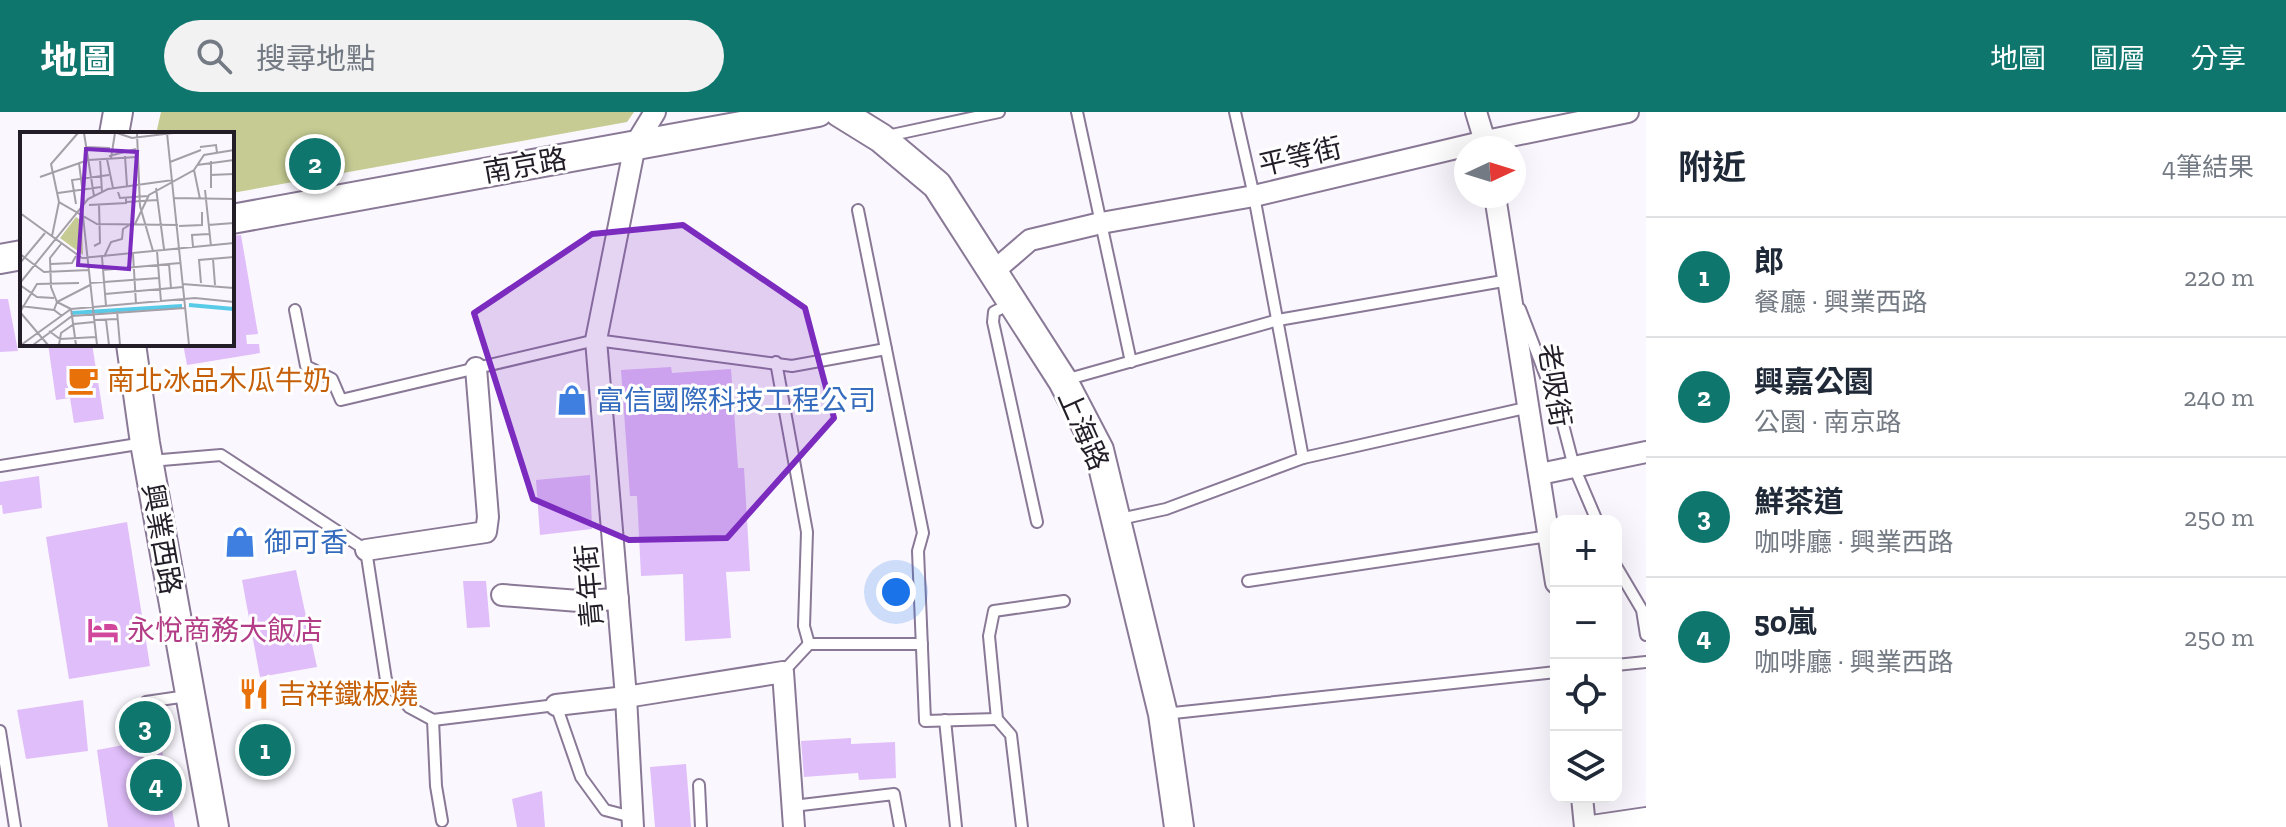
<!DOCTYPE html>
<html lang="zh-TW">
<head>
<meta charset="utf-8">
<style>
  :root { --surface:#fff; --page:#f2f2f3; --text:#1f2937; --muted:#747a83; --line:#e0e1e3; --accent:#0f766e }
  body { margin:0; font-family:"Zilla Slab","Noto Sans TC",serif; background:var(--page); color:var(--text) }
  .controls { position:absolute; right:24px; bottom:24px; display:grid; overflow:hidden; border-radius:16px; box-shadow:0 8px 32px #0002 }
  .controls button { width:72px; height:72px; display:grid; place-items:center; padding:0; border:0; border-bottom:2px solid var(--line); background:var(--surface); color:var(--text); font:40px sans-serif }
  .compass { position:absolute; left:1454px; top:24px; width:72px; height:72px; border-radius:50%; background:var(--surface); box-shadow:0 8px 32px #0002; rotate:86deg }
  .you { position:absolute; left:896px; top:480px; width:28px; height:28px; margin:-20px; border:6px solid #fff; border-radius:50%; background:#1a73e8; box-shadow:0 0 0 12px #1a73e833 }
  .badge { display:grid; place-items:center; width:52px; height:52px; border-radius:50%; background:var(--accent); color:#fff; font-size:26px; font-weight:700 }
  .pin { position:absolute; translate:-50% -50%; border:4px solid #fff; box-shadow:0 2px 8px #0006 }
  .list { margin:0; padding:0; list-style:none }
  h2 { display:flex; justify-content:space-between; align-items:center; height:104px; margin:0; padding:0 32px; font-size:34px }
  h2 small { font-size:26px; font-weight:400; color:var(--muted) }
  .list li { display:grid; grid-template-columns:52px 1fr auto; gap:24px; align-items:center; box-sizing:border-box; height:120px; padding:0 32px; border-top:2px solid var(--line) }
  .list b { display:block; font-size:30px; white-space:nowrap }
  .list p { margin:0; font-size:26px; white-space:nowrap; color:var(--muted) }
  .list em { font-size:26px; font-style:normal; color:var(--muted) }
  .icon { flex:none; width:44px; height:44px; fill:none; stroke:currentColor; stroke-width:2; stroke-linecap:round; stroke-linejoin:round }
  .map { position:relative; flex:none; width:1646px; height:715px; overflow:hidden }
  header { display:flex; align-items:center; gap:48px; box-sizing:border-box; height:112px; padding:0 40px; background:var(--accent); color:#fff }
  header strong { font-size:38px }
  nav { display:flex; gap:44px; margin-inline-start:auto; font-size:28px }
  .search { width:560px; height:72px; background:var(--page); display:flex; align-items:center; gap:20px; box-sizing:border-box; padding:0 28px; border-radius:44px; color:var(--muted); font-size:30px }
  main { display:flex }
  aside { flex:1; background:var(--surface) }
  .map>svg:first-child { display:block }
  .green { fill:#c5cb92 }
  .building { fill:#e0befa }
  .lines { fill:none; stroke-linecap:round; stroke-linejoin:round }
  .lane-casing { stroke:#897996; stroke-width:14 }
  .street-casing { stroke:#897996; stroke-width:24 }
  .secondary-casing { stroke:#897996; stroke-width:32 }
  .lane { stroke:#fff; stroke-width:10 }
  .street { stroke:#fff; stroke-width:20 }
  .secondary { stroke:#fff; stroke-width:28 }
  .marked { fill:#7b2cbf; fill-opacity:0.2; stroke:#7b2cbf; stroke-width:6; stroke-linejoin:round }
  .labels { text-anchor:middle; stroke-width:6; stroke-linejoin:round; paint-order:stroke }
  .street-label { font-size:28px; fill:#231d28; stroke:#fff }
  .food-label { font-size:28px; fill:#c56008; stroke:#fff; text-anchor:start }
  .shop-label { font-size:28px; fill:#366cbe; stroke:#fff; text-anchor:start }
  .hotel-label { font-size:28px; fill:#b23c85; stroke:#fff; text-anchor:start }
  .inset-river { fill:none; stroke:#56cae7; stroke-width:4 }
  .inset-road { fill:none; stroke:#a5a0a8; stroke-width:2 }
  .view { fill:#7b2cbf; fill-opacity:0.15; stroke:#7b2cbf; stroke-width:4 }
  .inset-edge { fill:none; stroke:#231d28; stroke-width:4 }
</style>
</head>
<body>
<header>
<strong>地圖</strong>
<div class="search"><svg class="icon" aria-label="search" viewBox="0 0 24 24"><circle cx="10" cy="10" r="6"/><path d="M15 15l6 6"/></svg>搜尋地點</div>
<nav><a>地圖</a><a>圖層</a><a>分享</a></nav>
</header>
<main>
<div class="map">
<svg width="1646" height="715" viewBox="0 0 1646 715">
  <rect width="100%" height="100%" fill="#fbf7fe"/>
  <polygon class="green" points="161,0 634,0 627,10 232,81 232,22 156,22"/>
  <g class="building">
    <polygon points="241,123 258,222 246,223 247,232 259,232 260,241 187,253 183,232 232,232 232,124"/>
    <polygon points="0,187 8,187 18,239 0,240"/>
    <polygon points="48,232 92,232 104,307 74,311 70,286 56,288"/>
    <polygon points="671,255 672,261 731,257 738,356 744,356 750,459 726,460 731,526 685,529 683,462 641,464 637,384 630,384 621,258"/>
    <polygon points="590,363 592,417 540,423 536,368"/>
    <polygon points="39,364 42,396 3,402 2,393 0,393 0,370"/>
    <polygon points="127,410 150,554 69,567 46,425"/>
    <polygon points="296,458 317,555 260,565 242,468"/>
    <polygon points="463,469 486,469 490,515 467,516"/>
    <polygon points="83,588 88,639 26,647 17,598"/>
    <polygon points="160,626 175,715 108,715 97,638"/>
    <polygon points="851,626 851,632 895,630 896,666 859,668 858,661 804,665 801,629"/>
    <polygon points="686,652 691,715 655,715 650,655"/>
    <polygon points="542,679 545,715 517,715 512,687"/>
  </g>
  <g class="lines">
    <defs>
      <g id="lane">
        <polyline points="1077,0 1131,250"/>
        <polyline points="1235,0 1254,84 1303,346"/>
        <polyline points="887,24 999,0"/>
        <polyline points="858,98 923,421 918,439 925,609 997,607"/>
        <polyline points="1011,191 994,200 993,210 1037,410"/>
        <polyline points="1520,197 1560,301 1574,355 1597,409"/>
        <polyline points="295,198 306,254 332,267 341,288 596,228 792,254 886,237"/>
        <polyline points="776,250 807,420 804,514 809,532"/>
        <polyline points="1065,268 1278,208 1509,168"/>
        <polyline points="150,349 221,343 366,438 386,568 409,595 433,608 556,593 581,665 605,698 632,705"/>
        <polyline points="0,354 144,331"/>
        <polyline points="1120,407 1166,397 1303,346 1530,295"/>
        <polyline points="1616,454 1642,498 1646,523"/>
        <polyline points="1248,469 1549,424"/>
        <polyline points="1616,553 1646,550"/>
        <polyline points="783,560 809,532 922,532"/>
        <polyline points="146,590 187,584"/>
        <polyline points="1164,602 1556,560"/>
        <polyline points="433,608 436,674 442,709"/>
        <polyline points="945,608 956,715"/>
        <polyline points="0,619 15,715"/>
        <polyline points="699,673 701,715"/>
        <polyline points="793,694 894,682 900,715"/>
        <polyline points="1022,715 1011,623 997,607 989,524 994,499 1064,489"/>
      </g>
      <g id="street">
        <polyline points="1476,0 1487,36"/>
        <polyline points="1495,84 1556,471"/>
        <polyline points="994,159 1030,128 1101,111 1254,84 1486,29 1628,0"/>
        <polyline points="1540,362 1646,340"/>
        <polyline points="366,438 486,420 488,405 476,256"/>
        <polyline points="502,483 579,489 618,487"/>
        <polyline points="556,593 626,585 783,560 794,715"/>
        <polyline points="1582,685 1585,715"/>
        <polyline points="633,715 626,585 596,228 635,33 655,0"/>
        <polyline points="1585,715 1646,706"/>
      </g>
      <g id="secondary">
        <polyline points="839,0 881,26 937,73 1063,269 1099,338 1163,602 1179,715"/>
        <polyline points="114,22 118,0"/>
        <polyline points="232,107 818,0"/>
        <polyline points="0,147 22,143"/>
        <polyline points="131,232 145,331 214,715"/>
      </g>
    </defs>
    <use href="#lane" class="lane-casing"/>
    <use href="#street" class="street-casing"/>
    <use href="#secondary" class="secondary-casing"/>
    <use href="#lane" class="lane"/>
    <use href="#street" class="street"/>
    <use href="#secondary" class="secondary"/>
  </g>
  <path class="marked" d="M683 113 805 196 834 306 727 426 629 428 533 387 474 201 592 122Z"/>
  <defs>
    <symbol id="cafe-bare" viewBox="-9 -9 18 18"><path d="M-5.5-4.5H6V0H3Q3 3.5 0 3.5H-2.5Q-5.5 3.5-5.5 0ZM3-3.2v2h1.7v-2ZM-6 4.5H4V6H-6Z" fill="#e8710a" stroke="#fff" stroke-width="2.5" paint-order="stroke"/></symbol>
    <symbol id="shop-bare" viewBox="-9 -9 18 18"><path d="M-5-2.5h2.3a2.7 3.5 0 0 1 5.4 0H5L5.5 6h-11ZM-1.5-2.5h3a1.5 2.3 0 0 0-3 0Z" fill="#3f7fe0" stroke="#fff" stroke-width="2.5" paint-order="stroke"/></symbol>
    <symbol id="hotel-bare" viewBox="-9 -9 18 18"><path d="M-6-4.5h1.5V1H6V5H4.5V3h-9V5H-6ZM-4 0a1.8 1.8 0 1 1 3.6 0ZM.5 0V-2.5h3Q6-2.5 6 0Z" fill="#d1479c" stroke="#fff" stroke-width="2.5" paint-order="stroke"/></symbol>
    <symbol id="restaurant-bare" viewBox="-9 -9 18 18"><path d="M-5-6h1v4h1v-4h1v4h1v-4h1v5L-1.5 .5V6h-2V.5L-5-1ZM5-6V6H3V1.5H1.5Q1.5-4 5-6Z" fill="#e8710a" stroke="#fff" stroke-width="2.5" paint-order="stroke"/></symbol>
  </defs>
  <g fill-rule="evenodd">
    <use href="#cafe-bare" x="61" y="246" width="44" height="44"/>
    <use href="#shop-bare" x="550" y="266" width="44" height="44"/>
    <use href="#shop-bare" x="218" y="408" width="44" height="44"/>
    <use href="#hotel-bare" x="81" y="496" width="44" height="44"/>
    <use href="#restaurant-bare" x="232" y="560" width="44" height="44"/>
  </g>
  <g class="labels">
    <g class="street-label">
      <text transform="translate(1300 44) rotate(-13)" y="10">平等街</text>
      <text transform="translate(525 53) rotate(-10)" y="10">南京路</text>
      <text transform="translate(1555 273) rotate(81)" y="10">老吸街</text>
      <text transform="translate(1084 318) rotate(66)" y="10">上海路</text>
      <text transform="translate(162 427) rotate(80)" y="10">興業西路</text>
      <text transform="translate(589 474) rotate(-95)" y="10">青年街</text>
    </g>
    <g class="food-label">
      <text x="107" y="278">南北冰品木瓜牛奶</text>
      <text x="278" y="592">吉祥鐵板燒</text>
    </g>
    <g class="shop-label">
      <text x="596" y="298">富信國際科技工程公司</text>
      <text x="264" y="440">御可香</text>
    </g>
    <g class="hotel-label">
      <text x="127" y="528">永悅商務大飯店</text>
    </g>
  </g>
  <g transform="translate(20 20)">
    <rect width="214" height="214" fill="#fbf7fe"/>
    <path d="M56 85 62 89 63 123 40 106Z" fill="#c5cb92"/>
    <path class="inset-river" d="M169 173 214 177M52 181 162 174"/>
    <path class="inset-road" d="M58 1 31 32 39 70 77 92 158 93M64 1 74 64M97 1 112 6 153 1M117 1 120 74 133 119M147 1 169 213M66 15 90 16M180 15 196 13 197 21M89 24 116 17M105 24 107 54M91 26 95 1M80 27 82 60M87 27 93 56M150 30 181 18M59 31 64 70M177 33 214 28M174 38 180 67M190 43 214 42M20 45 68 28 117 25M136 56 144 117M191 56V29M185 58 191 114M98 60 100 66 128 64M38 61 81 55M153 66 214 67M106 70 137 68M56 72 52 48 89 43M69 73 106 71V66M62 75 77 213M0 81 62 126 214 111M115 92 129 63 174 38 184 23 214 18M188 93 214 91M159 94 182 93V80M32 104 39 70M41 112 30 126 31 155 37 170 51 177 56 213M74 114 80 111 79 72M173 115 172 103 189 102M137 119 141 170M0 122 24 140 69 138M113 122 116 172M82 125 86 174M84 125 91 110 102 107 103 97 111 92M193 127 195 153M0 131 25 101M31 132 52 131 56 124M149 132 151 156M83 138 160 131M0 151 68 67 88 57 153 48M70 151 139 146M181 151 179 128 214 125M162 152 214 156M0 153 17 165 34 166M85 162 163 155M0 174 34 178 42 184M34 178 37 170 70 153M97 179 100 213M0 180 17 152 59 151M0 180 28 213M74 188 98 187M86 188 89 213M29 199 40 207 76 205M1 213 51 177 175 166 214 170M13 213 52 184 165 176M39 213 41 201 54 192 74 190"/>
    <path class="view" d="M66 17 117 20 109 137 58 133Z"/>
    <rect width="214" height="214" class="inset-edge"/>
  </g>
</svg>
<div class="controls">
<button>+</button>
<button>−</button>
<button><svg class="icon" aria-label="locate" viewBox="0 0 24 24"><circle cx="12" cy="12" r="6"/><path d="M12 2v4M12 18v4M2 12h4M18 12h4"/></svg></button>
<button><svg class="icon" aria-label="layers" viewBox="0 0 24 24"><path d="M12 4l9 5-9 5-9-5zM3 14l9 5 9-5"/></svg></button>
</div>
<svg class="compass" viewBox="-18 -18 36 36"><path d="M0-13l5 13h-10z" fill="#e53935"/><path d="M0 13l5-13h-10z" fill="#747a83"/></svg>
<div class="you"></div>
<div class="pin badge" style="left:265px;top:638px">1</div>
<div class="pin badge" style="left:315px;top:52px">2</div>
<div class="pin badge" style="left:145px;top:615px">3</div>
<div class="pin badge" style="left:156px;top:673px">4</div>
</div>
<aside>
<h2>附近<small>4筆結果</small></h2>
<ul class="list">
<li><span class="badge">1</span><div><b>郎</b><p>餐廳 · 興業西路</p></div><em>220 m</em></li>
<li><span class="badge">2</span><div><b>興嘉公園</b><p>公園 · 南京路</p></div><em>240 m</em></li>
<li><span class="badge">3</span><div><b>鮮茶道</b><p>咖啡廳 · 興業西路</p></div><em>250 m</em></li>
<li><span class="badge">4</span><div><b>50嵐</b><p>咖啡廳 · 興業西路</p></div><em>250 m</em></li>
</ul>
</aside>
</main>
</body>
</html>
